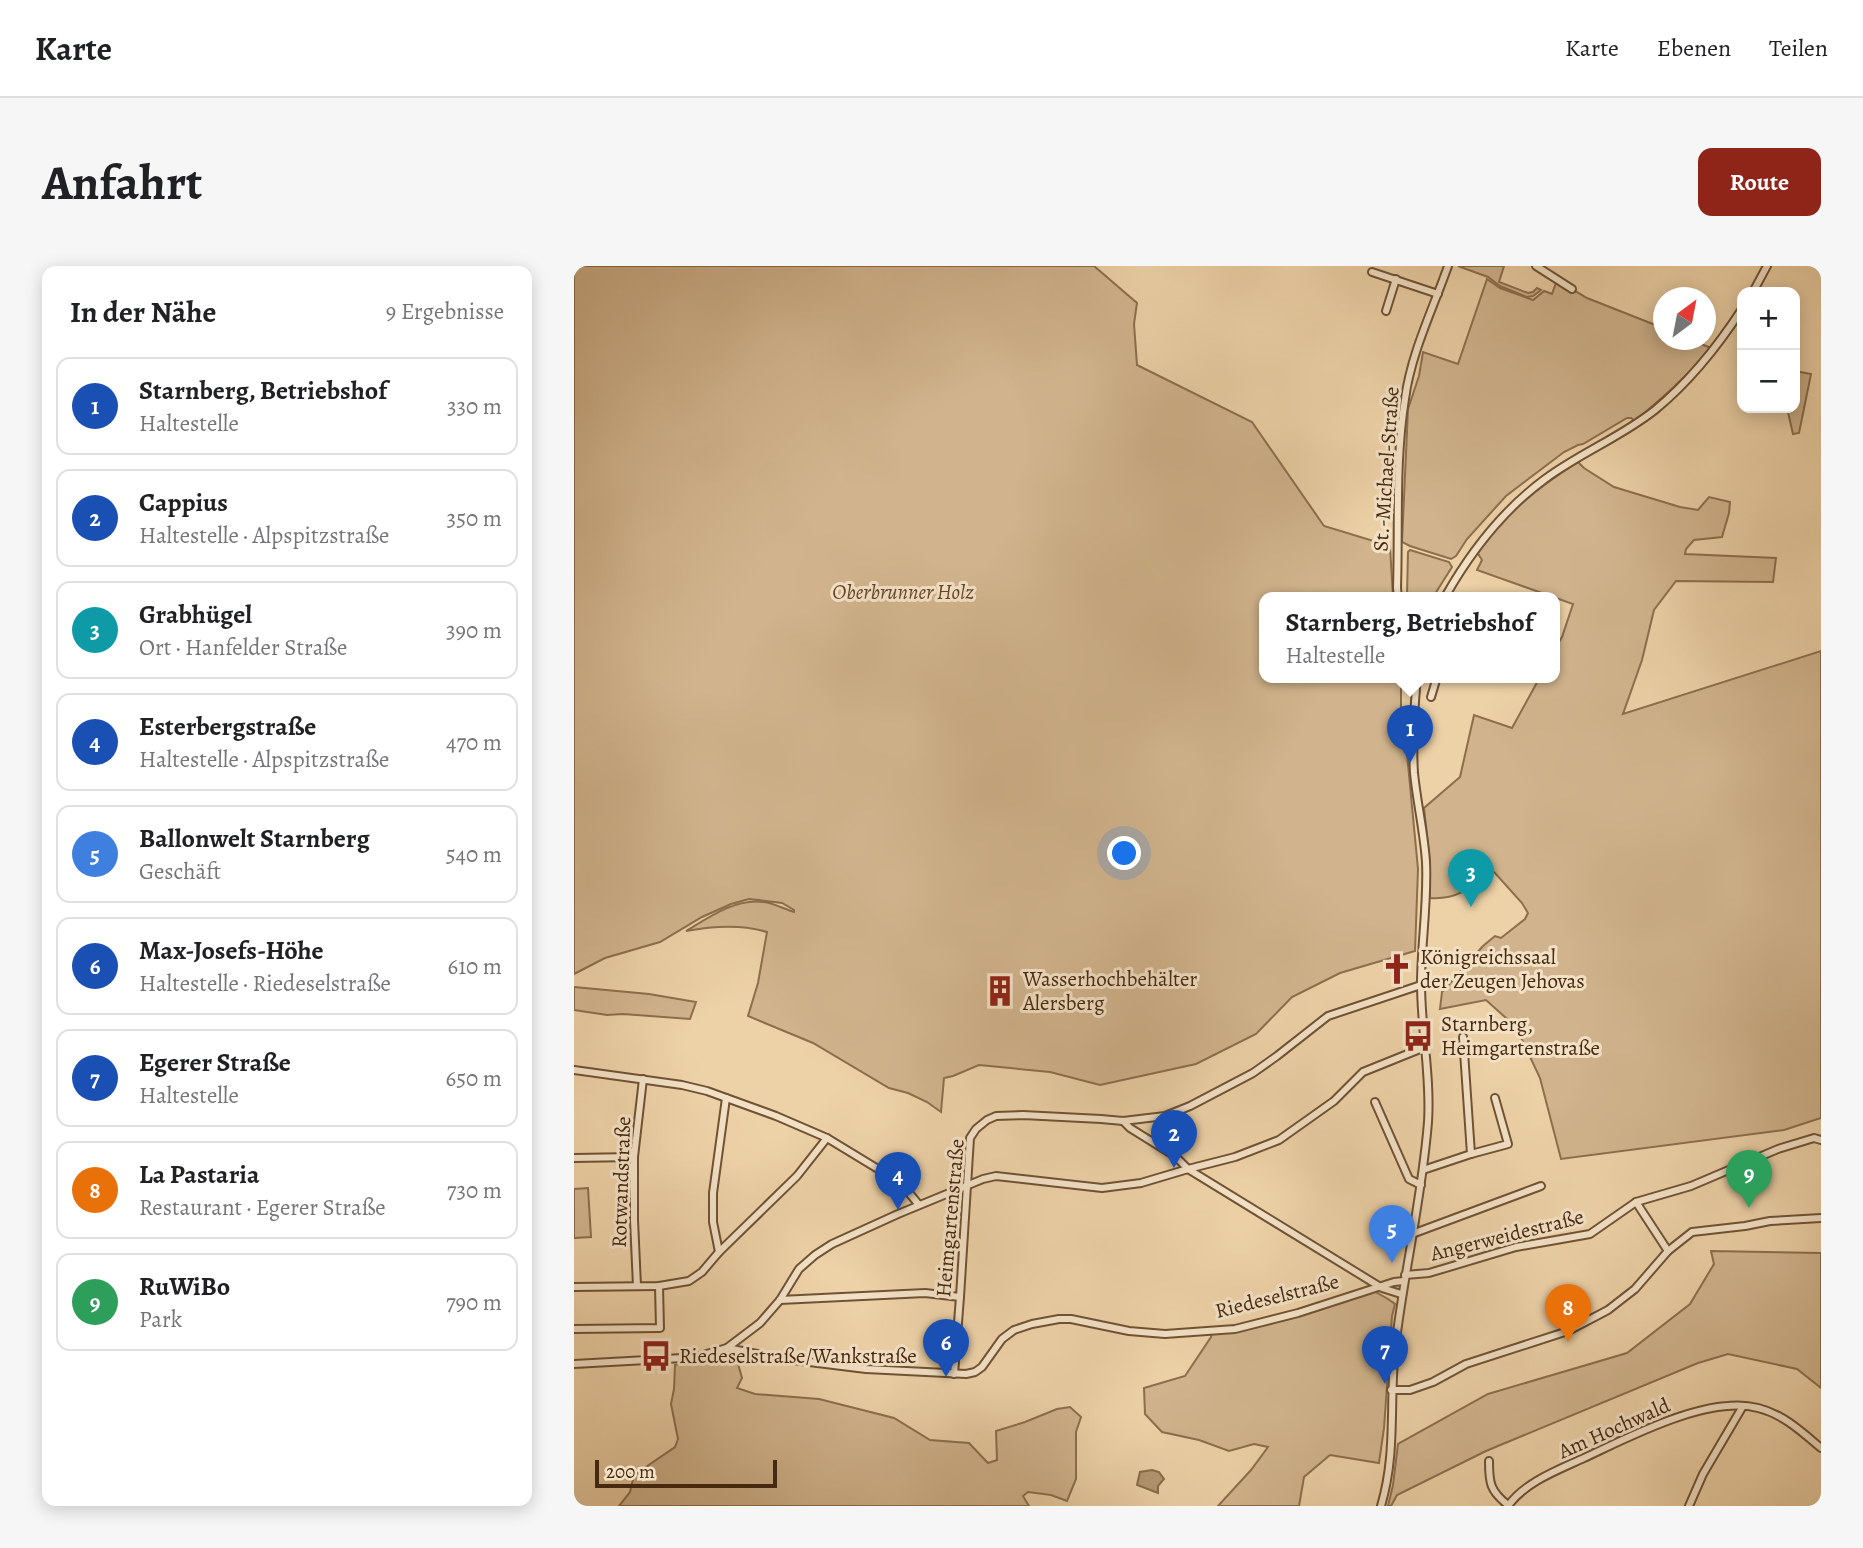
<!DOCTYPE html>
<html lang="de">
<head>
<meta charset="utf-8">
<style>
  :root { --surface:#fff; --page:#f6f6f6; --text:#202124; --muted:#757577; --line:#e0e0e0; --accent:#8f2418 }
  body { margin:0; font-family:Alegreya,serif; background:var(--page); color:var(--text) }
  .controls { position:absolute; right:21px; top:21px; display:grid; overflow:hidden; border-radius:14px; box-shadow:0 4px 18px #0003 }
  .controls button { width:63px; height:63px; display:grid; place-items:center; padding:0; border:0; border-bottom:2px solid var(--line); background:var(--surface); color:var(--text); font:35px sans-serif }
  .compass { position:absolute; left:1079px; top:21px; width:63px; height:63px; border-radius:50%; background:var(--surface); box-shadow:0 4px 18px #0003; rotate:32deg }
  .scale { position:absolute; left:21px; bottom:18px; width:182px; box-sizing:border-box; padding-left:7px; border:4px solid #46290f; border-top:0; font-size:19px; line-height:24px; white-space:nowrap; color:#46290f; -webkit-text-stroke:5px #f3e1c6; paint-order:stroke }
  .you { position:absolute; left:551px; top:588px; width:24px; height:24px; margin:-18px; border:5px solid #fff; border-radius:50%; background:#1a73e8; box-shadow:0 0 0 10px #1a73e833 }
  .badge { display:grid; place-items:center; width:46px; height:46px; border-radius:50%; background:var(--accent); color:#fff; font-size:23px; font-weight:700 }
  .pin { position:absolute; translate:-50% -58px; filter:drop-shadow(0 2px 4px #0008) }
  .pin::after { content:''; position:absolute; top:37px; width:24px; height:21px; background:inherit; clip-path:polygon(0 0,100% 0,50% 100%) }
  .popup { position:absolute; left:685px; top:326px; width:301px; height:91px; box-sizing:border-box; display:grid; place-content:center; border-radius:14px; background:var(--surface); filter:drop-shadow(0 2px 5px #0005); font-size:23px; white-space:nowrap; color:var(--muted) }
  .popup b { font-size:26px; color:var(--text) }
  .popup::after { content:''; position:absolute; left:50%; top:100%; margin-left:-14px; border:14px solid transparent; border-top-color:var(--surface) }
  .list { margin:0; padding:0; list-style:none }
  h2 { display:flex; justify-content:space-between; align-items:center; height:91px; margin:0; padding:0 28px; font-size:30px }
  h2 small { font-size:23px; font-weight:400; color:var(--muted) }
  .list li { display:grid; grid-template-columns:46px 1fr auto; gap:21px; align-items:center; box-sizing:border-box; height:98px; margin:0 14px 14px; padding:0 14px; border:2px solid var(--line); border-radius:14px }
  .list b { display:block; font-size:26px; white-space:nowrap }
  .list p { margin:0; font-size:23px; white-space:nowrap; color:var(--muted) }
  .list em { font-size:23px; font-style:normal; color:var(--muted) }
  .map { position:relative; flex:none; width:1247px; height:1240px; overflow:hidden; border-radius:14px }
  header { display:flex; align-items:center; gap:42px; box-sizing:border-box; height:98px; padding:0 35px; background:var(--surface); border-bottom:2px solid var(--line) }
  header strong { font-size:33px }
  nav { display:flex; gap:38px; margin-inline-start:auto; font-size:24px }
  .intro { display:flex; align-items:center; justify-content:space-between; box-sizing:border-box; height:168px; padding:0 42px }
  h1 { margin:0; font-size:49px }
  .button { padding:18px 32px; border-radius:14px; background:var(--accent); color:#fff; font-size:24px; font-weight:700 }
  main { display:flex; gap:42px; padding:0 42px }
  aside { flex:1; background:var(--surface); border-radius:14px; box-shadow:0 4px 18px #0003 }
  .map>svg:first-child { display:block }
  .green { fill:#d1b48d; stroke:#8c6e4e; stroke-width:2 }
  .water { fill:#b49873; stroke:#886c4b; stroke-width:2 }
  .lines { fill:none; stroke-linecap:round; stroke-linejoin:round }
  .minor-casing { stroke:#705335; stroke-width:10 }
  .minor { stroke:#f3e1c6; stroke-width:6 }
  .labels { text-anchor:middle; stroke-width:6; stroke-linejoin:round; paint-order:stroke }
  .street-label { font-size:21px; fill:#46290f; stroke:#f3e1c6 }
  .park-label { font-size:21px; font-style:italic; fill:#624528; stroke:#f3e1c6 }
  .poi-label { font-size:21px; fill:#46290f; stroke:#f3e1c6; text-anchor:start }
</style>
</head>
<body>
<header>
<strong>Karte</strong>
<nav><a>Karte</a><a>Ebenen</a><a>Teilen</a></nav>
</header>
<div class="intro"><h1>Anfahrt</h1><a class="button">Route</a></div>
<main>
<aside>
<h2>In der Nähe<small>9 Ergebnisse</small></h2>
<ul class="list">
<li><span class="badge" style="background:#1a4fb4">1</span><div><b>Starnberg, Betriebshof</b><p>Haltestelle</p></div><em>330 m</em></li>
<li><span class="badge" style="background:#1a4fb4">2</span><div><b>Cappius</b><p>Haltestelle · Alpspitzstraße</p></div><em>350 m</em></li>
<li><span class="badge" style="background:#0f9aa8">3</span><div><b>Grabhügel</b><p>Ort · Hanfelder Straße</p></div><em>390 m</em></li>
<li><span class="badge" style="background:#1a4fb4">4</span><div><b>Esterbergstraße</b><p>Haltestelle · Alpspitzstraße</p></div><em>470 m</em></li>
<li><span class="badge" style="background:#3f7fe0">5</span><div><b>Ballonwelt Starnberg</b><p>Geschäft</p></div><em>540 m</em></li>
<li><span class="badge" style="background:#1a4fb4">6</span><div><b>Max-Josefs-Höhe</b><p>Haltestelle · Riedeselstraße</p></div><em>610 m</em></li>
<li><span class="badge" style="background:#1a4fb4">7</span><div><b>Egerer Straße</b><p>Haltestelle</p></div><em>650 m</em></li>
<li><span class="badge" style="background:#e8710a">8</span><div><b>La Pastaria</b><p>Restaurant · Egerer Straße</p></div><em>730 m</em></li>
<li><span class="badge" style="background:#2e9e5b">9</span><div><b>RuWiBo</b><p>Park</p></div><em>790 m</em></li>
</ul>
</aside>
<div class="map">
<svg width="1247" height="1240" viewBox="0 0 1247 1240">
  <rect width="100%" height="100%" fill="#edd1a7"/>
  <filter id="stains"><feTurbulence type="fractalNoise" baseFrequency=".00286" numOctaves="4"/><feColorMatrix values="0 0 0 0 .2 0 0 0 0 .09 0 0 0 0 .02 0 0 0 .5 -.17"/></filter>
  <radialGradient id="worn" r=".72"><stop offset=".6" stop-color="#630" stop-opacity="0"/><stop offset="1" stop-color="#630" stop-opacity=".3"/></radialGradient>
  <g class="green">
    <path d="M0 0H520L563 37 560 58 563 99 678 156 750 260 816 280 819 331H691V411H827V472L833 488 844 603 841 685 766 707 718 731 682 768 622 798 526 819 476 806 405 799 379 810 370 812 367 846 353 836 334 827 315 822 239 777 174 750 184 717 193 666C167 658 139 660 112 665 134 652 162 632 189 636 200 637 210 643 220 646V644L208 637 185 634 175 633 157 638 128 651 86 676 31 692 0 708Z"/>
    <polygon points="884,0 930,0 925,16 954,27 959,26 963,22 967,24 959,30 953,31 926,20 914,11"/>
    <path d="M913 13 926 22 959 34 970 25 978 28 983 14 1013 32 1089 62 1090 74H1117L1137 82C1114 110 1088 132 1061 155L1057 152H1053L1009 178 1004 179 990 186 932 230 893 273 882 290 877 293 836 280 828 276 834 143 845 110 849 86 884 98Z"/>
    <polygon points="1221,105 1237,108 1225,167 1219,168 1213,142 1221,142"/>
    <path d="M1004 196 1010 202 1040 221 1106 241 1124 244 1135 231 1156 236 1155 247 1148 271 1120 274 1112 283 1111 288 1202 292 1199 316 1102 315 1080 344 1068 394 1049 448 1247 385V852L1210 864 987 893 966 812 942 761 912 734 866 743 868 726 909 680 921 670 927 672 951 653 954 647 948 637 921 607 917 604C897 621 885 634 856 632V596L850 542 886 511 900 449 938 462 966 411H981V383L988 371 999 338 903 304 908 294 903 286C930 248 965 221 1004 196Z"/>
    <polygon points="836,284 875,296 878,301 859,331 833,330 834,286"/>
    <polygon points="0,721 75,728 122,736 116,753 49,748 33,749 0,744"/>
    <polygon points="14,922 17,971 0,972 0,923"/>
    <polygon points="1137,985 1247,987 1247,1122 1223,1103 1154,1088 1124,1097 912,1185 823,1229 817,1240 814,1240 819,1219 824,1178 914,1128 1053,1087 1116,1038 1140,998"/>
    <polygon points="798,1024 814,1033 821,1038 818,1050 810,1162 805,1197 756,1189 730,1211 725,1240 644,1240 677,1204 694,1181 680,1178 655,1185 625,1174 588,1166 571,1148 570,1122 611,1110 637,1071 638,1065 724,1047"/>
    <polygon points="153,1091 164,1098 168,1112 163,1122 181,1128 245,1133 320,1152 356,1174 395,1177 414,1197 423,1194 422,1165 451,1156 483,1143 496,1141 507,1151 502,1166 502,1213 493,1235 477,1229 454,1226 449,1230 455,1240 45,1240 56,1226 60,1209 101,1181 104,1173 97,1138 100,1123 101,1099 124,1093"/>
  </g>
  <polygon class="water" points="578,1204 585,1206 590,1213 584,1220 584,1227 563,1219 566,1206"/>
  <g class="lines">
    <defs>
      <g id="minor">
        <polyline points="962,0 998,23"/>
        <polyline points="798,6 864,28"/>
        <polyline points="1179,26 1193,0"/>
        <polyline points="812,45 822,13"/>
        <path d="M824 331 823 322C825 259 821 195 831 133 837 87 859 43 874 0"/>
        <path d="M871 331C897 285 929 244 971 213 1006 187 1047 171 1081 144 1115 116 1144 80 1168 43"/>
        <polyline points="857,431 863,411"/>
        <polyline points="0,804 108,819 133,825 202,850 253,872 327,917 345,939"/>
        <polyline points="801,836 835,913 847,919"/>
        <polyline points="549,855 556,862 601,890 614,903 808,1022 827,1028"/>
        <polyline points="897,888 934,878 921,832"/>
        <polyline points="0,892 60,891"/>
        <polyline points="849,904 897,888 889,771"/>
        <polyline points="1062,936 1094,985"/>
        <polyline points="838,968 967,920"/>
        <polyline points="145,986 139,956 139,927 152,832"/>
        <polyline points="831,1009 855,1007 942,981 1016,968 1062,936 1117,920 1204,883 1240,872 1247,874"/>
        <polyline points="63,1020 60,954 60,891 69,813"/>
        <polyline points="0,1021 85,1020 115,1015 128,1006 145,986 223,910 253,872"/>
        <polyline points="206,1034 351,1027 386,1031"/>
        <polyline points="0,1063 86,1062 85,1020"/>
        <polyline points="153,1082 186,1057 206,1034 225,1003 241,989 258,978 324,948 409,913 422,910 528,922 567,917 614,903 661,891 705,874 760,835 789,806 851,781"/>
        <polyline points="0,1098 109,1092 126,1090 153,1082 203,1092 292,1103 392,1108 401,1106 408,1101 428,1073 440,1064 458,1058 485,1053 497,1053 555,1065 591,1068 661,1063 724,1047 820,1016 830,1015"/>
        <polyline points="380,1108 386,1031 396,872 402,863 413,854 422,850 449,849 527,853 549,855 591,850 616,840 679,807 703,790 754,750 847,719"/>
        <polyline points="817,1124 836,1124 859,1116 892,1098 994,1065 1034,1044 1061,1023 1094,985 1118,966 1171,960 1196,955 1247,952"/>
        <path d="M915 1195C915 1217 916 1225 934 1239"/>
        <path d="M807 1240C823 1186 815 1137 821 1082 830 1006 848 932 854 856 857 810 847 764 847 718 847 678 854 637 852 596 850 566 843 537 840 507 838 475 840 443 843 411"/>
        <path d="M934 1240C951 1216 984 1204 1010 1192 1055 1171 1134 1129 1184 1142 1209 1148 1228 1166 1247 1182"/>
        <polyline points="1115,1240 1129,1208 1169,1140"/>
      </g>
    </defs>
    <use href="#minor" class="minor-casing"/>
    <use href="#minor" class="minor"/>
  </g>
  <defs>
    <symbol id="church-bare" viewBox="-9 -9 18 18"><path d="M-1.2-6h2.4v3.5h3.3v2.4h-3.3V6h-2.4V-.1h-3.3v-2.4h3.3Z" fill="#8f2418" stroke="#f3e1c6" stroke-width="2.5" paint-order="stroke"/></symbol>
    <symbol id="building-bare" viewBox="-9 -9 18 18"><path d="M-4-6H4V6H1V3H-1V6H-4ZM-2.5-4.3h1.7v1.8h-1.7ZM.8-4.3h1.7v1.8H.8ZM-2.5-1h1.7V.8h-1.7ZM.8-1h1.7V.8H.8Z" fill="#8f2418" stroke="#f3e1c6" stroke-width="2.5" paint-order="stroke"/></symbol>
    <symbol id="bus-bare" viewBox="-9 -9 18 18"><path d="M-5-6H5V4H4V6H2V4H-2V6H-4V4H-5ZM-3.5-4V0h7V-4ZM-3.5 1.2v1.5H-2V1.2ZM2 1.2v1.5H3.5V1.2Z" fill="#8f2418" stroke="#f3e1c6" stroke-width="2.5" paint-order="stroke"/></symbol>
  </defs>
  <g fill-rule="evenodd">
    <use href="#church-bare" x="801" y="681" width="44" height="44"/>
    <use href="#building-bare" x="404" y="703" width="44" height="44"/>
    <use href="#bus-bare" x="822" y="748" width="44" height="44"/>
    <use href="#bus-bare" x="60" y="1068" width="44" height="44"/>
  </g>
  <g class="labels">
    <g class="street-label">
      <text transform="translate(812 203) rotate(-86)" y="7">St.-Michael-Straße</text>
      <text transform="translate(47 916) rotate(-88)" y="7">Rotwandstraße</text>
      <text transform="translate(376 952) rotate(-85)" y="7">Heimgartenstraße</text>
      <text transform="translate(933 969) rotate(-14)" y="7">Angerweidestraße</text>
      <text transform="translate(703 1030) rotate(-14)" y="7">Riedeselstraße</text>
      <text transform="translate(1040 1162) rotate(-24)" y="7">Am Hochwald</text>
    </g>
    <g class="park-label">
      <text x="329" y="333">Oberbrunner Holz</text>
    </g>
    <g class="poi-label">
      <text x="846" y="698">Königreichssaal<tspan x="846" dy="24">der Zeugen Jehovas</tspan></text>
      <text x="449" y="720">Wasserhochbehälter<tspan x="449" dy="24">Alersberg</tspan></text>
      <text x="867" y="765">Starnberg,<tspan x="867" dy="24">Heimgartenstraße</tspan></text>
      <text x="105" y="1097">Riedeselstraße/Wankstraße</text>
    </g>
  </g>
  <rect width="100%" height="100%" filter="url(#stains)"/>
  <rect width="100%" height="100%" fill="url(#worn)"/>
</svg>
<div class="controls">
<button>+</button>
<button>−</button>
</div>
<svg class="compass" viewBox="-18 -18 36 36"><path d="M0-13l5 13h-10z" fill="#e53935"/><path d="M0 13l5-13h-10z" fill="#757577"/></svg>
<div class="scale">200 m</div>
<div class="you"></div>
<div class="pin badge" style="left:836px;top:497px;background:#1a4fb4">1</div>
<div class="popup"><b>Starnberg, Betriebshof</b>Haltestelle</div>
<div class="pin badge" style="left:600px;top:902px;background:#1a4fb4">2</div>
<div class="pin badge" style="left:897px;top:641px;background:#0f9aa8">3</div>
<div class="pin badge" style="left:324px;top:944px;background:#1a4fb4">4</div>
<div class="pin badge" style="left:818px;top:997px;background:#3f7fe0">5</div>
<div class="pin badge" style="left:372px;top:1111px;background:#1a4fb4">6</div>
<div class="pin badge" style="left:811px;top:1118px;background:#1a4fb4">7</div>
<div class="pin badge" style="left:994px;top:1076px;background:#e8710a">8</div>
<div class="pin badge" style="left:1175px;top:942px;background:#2e9e5b">9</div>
</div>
</main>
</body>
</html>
